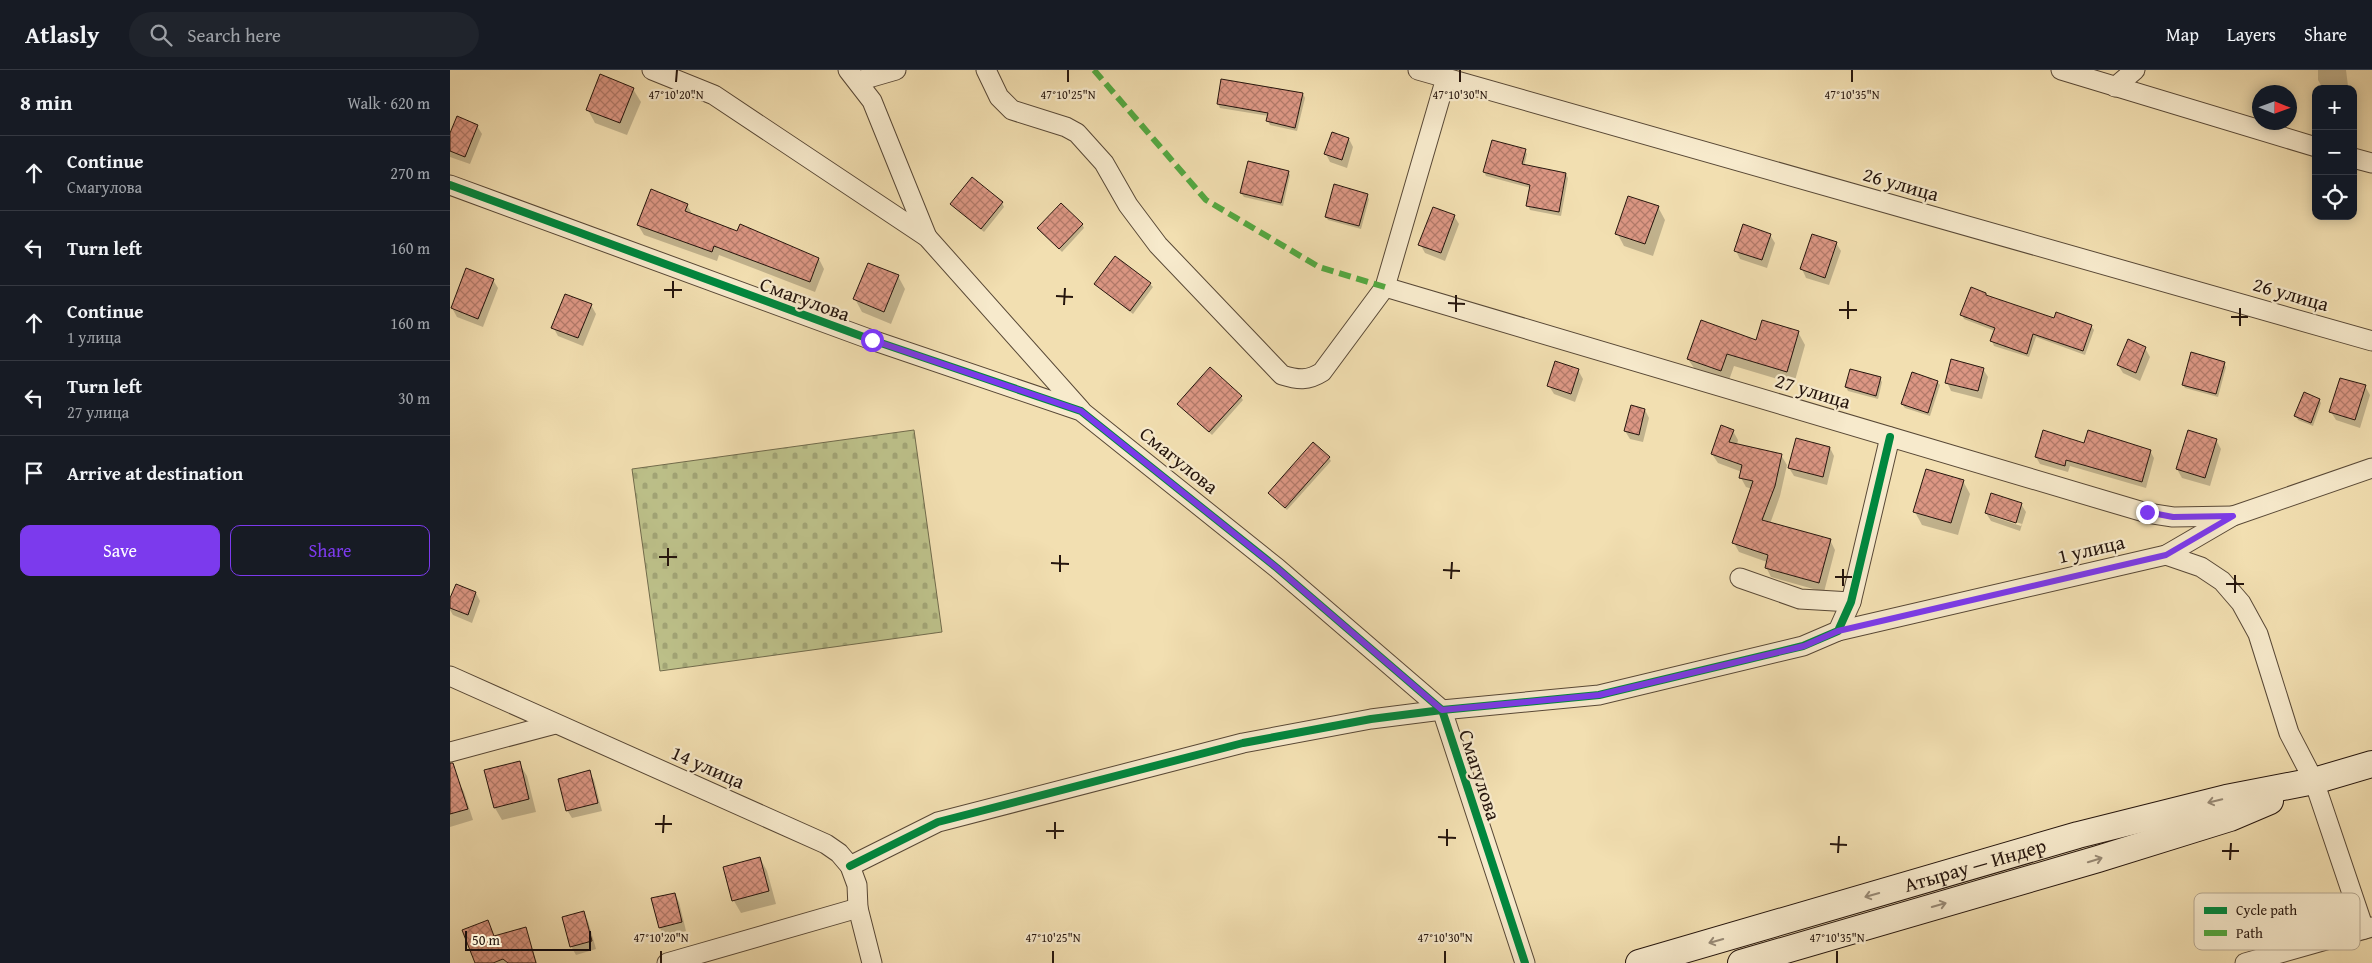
<!DOCTYPE html>
<html lang="en">
<head>
<meta charset="utf-8">
<style>
  :root { --surface:#171b24; --page:#20242c; --text:#f1f3f6; --muted:#9ea1a6; --line:#363941; --accent:#7c3aed }
  body { margin:0; font-family:"Gentium Book Plus",serif; background:var(--page); color:var(--text) }
  .controls { position:absolute; right:15px; top:15px; display:grid; overflow:hidden; border-radius:10px; box-shadow:0 2px 12px #0003 }
  .controls button { width:45px; height:45px; display:grid; place-items:center; padding:0; border:0; border-bottom:1px solid var(--line); background:var(--surface); color:var(--text); font:25px sans-serif }
  .compass { position:absolute; left:1802px; top:15px; width:45px; height:45px; border-radius:50%; background:var(--surface); box-shadow:0 2px 12px #0003; rotate:91deg }
  .scale { position:absolute; left:15px; bottom:12px; width:126px; box-sizing:border-box; padding-left:5px; border:2px solid #25150d; border-top:0; font-size:14px; line-height:18px; white-space:nowrap; color:#25150d; -webkit-text-stroke:4px #f7eacc; paint-order:stroke }
  .stop { position:absolute; width:15px; height:15px; margin:-11px; border:4px solid #7c3aed; border-radius:50%; background:#fff }
  .stop.end { background:#7c3aed; border-color:#fff; box-shadow:0 1px 5px #0008 }
  .list { margin:0; padding:0; list-style:none }
  h2 { display:flex; justify-content:space-between; align-items:center; height:65px; margin:0; padding:0 20px; font-size:21px }
  h2 small { font-size:16px; font-weight:400; color:var(--muted) }
  .list li { display:grid; grid-template-columns:32px 1fr auto; gap:15px; align-items:center; box-sizing:border-box; height:75px; padding:0 20px; border-top:1px solid var(--line) }
  .list b { display:block; font-size:19px; white-space:nowrap }
  .list p { margin:0; font-size:16px; white-space:nowrap; color:var(--muted) }
  .list em { font-size:16px; font-style:normal; color:var(--muted) }
  .actions { display:flex; gap:10px; padding:15px 20px }
  .actions a { flex:1; padding:11px 0; border:1px solid var(--accent); border-radius:10px; text-align:center; font-size:18px; color:var(--accent) }
  .actions .main { background:var(--accent); color:#fff }
  .icon { flex:none; width:28px; height:28px; fill:none; stroke:currentColor; stroke-width:2; stroke-linecap:round; stroke-linejoin:round }
  .map { position:relative; flex:none; width:1922px; height:893px; overflow:hidden }
  header { display:flex; align-items:center; gap:30px; box-sizing:border-box; height:70px; padding:0 25px; background:var(--surface); border-bottom:1px solid var(--line) }
  header strong { font-size:24px }
  nav { display:flex; gap:28px; margin-inline-start:auto; font-size:18px }
  .search { width:350px; height:45px; background:var(--page); display:flex; align-items:center; gap:12px; box-sizing:border-box; padding:0 18px; border-radius:28px; color:var(--muted); font-size:19px }
  main { display:flex }
  aside { flex:1; background:var(--surface) }
  .map>svg:first-child { display:block }
  .cemetery { fill:url(#cemetery-stones); stroke:#716b4c }
  .shadow { fill:#0003; fill-rule:evenodd }
  .building { fill:url(#building-cross-hatch); stroke:#25150d }
  .lines { fill:none; stroke-linecap:round; stroke-linejoin:round }
  .street-casing { stroke:#584836; stroke-width:21 }
  .secondary-casing { stroke:#25150d; stroke-width:28 }
  .street { stroke:#f7eacc; stroke-width:19 }
  .secondary { stroke:#f7eacc; stroke-width:26 }
  .quiet { stroke:#53a941; stroke-width:6; stroke-dasharray:12 6; stroke-linecap:butt }
  .cycleway-casing { stroke:#f7eacc; stroke-width:11 }
  .cycleway { stroke:#00873e; stroke-width:8 }
  .oneway { stroke:#988a76 }
  .route { stroke:#7c3aed; stroke-width:6 }
  .ticks { fill:none; stroke:#25150d; stroke-width:2 }
  .labels { text-anchor:middle; stroke-width:4.5; stroke-linejoin:round; paint-order:stroke }
  .street-label { font-size:20px; fill:#25150d; stroke:#f7eacc }
  .key { fill:#f7eacc; stroke:#b8aa93; stroke-width:1 }
  .key-label { font-size:14px; fill:#25150d }
  .ticks-label { font-size:12px; text-anchor:middle; fill:#25150d; stroke:#f7eacc; stroke-width:4.5; stroke-linejoin:round; paint-order:stroke }
</style>
</head>
<body>
<header>
<strong>Atlasly</strong>
<div class="search"><svg class="icon" aria-label="search" viewBox="0 0 24 24"><circle cx="10" cy="10" r="6"/><path d="M15 15l6 6"/></svg>Search here</div>
<nav><a>Map</a><a>Layers</a><a>Share</a></nav>
</header>
<main>
<aside>
<h2>8 min<small>Walk · 620 m</small></h2>
<ul class="list">
<li><svg class="icon" aria-label="ahead" viewBox="0 0 24 24"><path d="M12 20V5M6 11l6-6 6 6"/></svg><div><b>Continue</b><p>Смагулова</p></div><em>270 m</em></li>
<li><svg class="icon" aria-label="left" viewBox="0 0 24 24"><path d="M17 20v-9H6M10 6l-5 5 5 5"/></svg><div><b>Turn left</b></div><em>160 m</em></li>
<li><svg class="icon" aria-label="ahead" viewBox="0 0 24 24"><path d="M12 20V5M6 11l6-6 6 6"/></svg><div><b>Continue</b><p>1 улица</p></div><em>160 m</em></li>
<li><svg class="icon" aria-label="left" viewBox="0 0 24 24"><path d="M17 20v-9H6M10 6l-5 5 5 5"/></svg><div><b>Turn left</b><p>27 улица</p></div><em>30 m</em></li>
<li><svg class="icon" aria-label="arrive" viewBox="0 0 24 24"><path d="M6 21V4h12l-3 4 3 4H6"/></svg><div><b>Arrive at destination</b></div></li>
</ul>
<div class="actions"><a class="main">Save</a><a>Share</a></div>
</aside>
<div class="map">
<svg width="1922" height="893" viewBox="0 0 1922 893">
  <defs>
    <pattern id="cemetery-stones" width="16" height="16" patternUnits="userSpaceOnUse" patternTransform="scale(1.25)"><rect width="16" height="16" fill="#bdc18a"/><path d="M2 7V4a2 2 0 0 1 4 0v3zM10 15v-3a2 2 0 0 1 4 0v3z" fill="#a2a576"/></pattern>
    <pattern id="building-cross-hatch" width="8" height="8" patternUnits="userSpaceOnUse" patternTransform="scale(1.25)"><rect width="8" height="8" fill="#dc9784"/><path d="M0 0l8 8M0 8l8-8" fill="none" stroke="#b27a6a"/></pattern>
  </defs>
  <rect width="100%" height="100%" fill="#f2dfb1"/>
  <filter id="stains"><feTurbulence type="fractalNoise" baseFrequency=".004" numOctaves="4"/><feColorMatrix values="0 0 0 0 .2 0 0 0 0 .09 0 0 0 0 .02 0 0 0 .5 -.17"/></filter>
  <radialGradient id="worn" r=".72"><stop offset=".6" stop-color="#630" stop-opacity="0"/><stop offset="1" stop-color="#630" stop-opacity=".3"/></radialGradient>
  <polygon class="cemetery" points="464,360 492,562 210,601 182,399"/>
  <g class="shadow">
    <polygon points="1868,0 1896,0 1898,16 1873,19 1868,10"/>
    <polygon points="183,19 191,32 177,65 145,53 138,40"/>
    <polygon points="853,24 855,28 847,61 820,55 818,51 819,46 770,38 768,34"/>
    <polygon points="27,56 32,64 20,94 0,87 0,67"/>
    <polygon points="899,69 903,77 897,98 880,92 876,84"/>
    <polygon points="1075,81 1077,84 1074,96 1116,104 1118,108 1111,146 1080,140 1078,136 1081,118 1036,106 1034,102"/>
    <polygon points="838,102 840,105 833,136 794,127 791,123"/>
    <polygon points="917,125 919,129 911,159 878,150 876,147"/>
    <polygon points="552,133 554,137 534,162 501,134"/>
    <polygon points="237,135 243,145 288,163 369,189 374,199 365,222 269,185 267,191 194,165 188,155"/>
    <polygon points="1208,137 1215,150 1203,186 1174,176 1167,163"/>
    <polygon points="1004,146 1009,154 995,191 975,183 970,174"/>
    <polygon points="632,154 634,158 612,182 591,161"/>
    <polygon points="1320,165 1325,173 1317,198 1290,189 1286,181"/>
    <polygon points="1386,173 1391,181 1379,215 1356,208 1352,199"/>
    <polygon points="448,206 455,219 441,254 412,242 405,229"/>
    <polygon points="43,210 48,218 33,257 7,247 2,238"/>
    <polygon points="645,214 700,214 703,217 683,244"/>
    <polygon points="1537,227 1604,250 1641,256 1644,260 1635,285 1586,267 1579,287 1544,276 1542,271 1545,261 1514,249 1512,245"/>
    <polygon points="141,235 146,244 133,276 108,266 103,257"/>
    <polygon points="1348,262 1355,275 1344,314 1284,296 1278,313 1246,301 1238,289"/>
    <polygon points="1695,278 1700,287 1690,311 1673,303 1668,295"/>
    <polygon points="1774,293 1776,297 1768,327 1735,318 1733,315"/>
    <polygon points="1533,299 1538,307 1532,329 1501,321 1497,312"/>
    <polygon points="1128,300 1133,309 1125,332 1104,324 1099,316"/>
    <polygon points="1430,309 1432,312 1428,329 1398,321 1396,317"/>
    <polygon points="1487,312 1490,315 1480,346 1455,338 1452,334"/>
    <polygon points="1915,316 1920,325 1910,358 1886,350 1881,342"/>
    <polygon points="791,327 793,330 762,365 729,334"/>
    <polygon points="1869,330 1871,333 1863,356 1848,350 1846,346"/>
    <polygon points="1195,340 1199,348 1193,372 1180,369 1175,361"/>
    <polygon points="1283,361 1288,370 1287,375 1331,385 1337,395 1330,426 1320,454 1380,470 1385,480 1374,522 1321,507 1316,497 1317,492 1289,482 1284,473 1302,419 1296,417 1291,408 1292,402 1268,393 1262,384"/>
    <polygon points="1639,361 1700,381 1704,388 1696,418 1620,396 1618,402 1590,394 1586,387 1635,374"/>
    <polygon points="1766,370 1771,379 1760,416 1732,408 1727,399"/>
    <polygon points="1380,378 1384,386 1377,415 1344,406 1339,398"/>
    <polygon points="879,388 881,391 837,440 822,426 820,423"/>
    <polygon points="1513,411 1520,424 1508,465 1472,455 1465,442"/>
    <path d="M1571 434 1576 442 1570 461 1541 451 1536 443ZM1541 444 1572 454 1571 456 1541 446Z"/>
    <polygon points="6,515 26,523 30,531 22,553 3,545 0,540 0,532"/>
    <polygon points="69,693 77,706 86,742 52,750 45,738"/>
    <polygon points="139,702 144,710 152,741 122,748 117,740"/>
    <polygon points="8,711 14,722 23,750 0,757 0,714"/>
    <polygon points="310,788 317,801 326,834 291,843 284,831"/>
    <polygon points="225,824 229,832 236,861 214,866 210,858"/>
    <polygon points="133,843 138,851 146,879 126,885 121,876"/>
    <polygon points="75,858 87,893 26,893 44,867"/>
  </g>
  <g class="building">
    <polygon points="150,4 184,18 170,53 136,40"/>
    <polygon points="771,9 853,23 845,58 816,51 818,43 767,34"/>
    <polygon points="7,46 28,55 15,87 0,81 0,63"/>
    <polygon points="882,62 899,68 892,90 874,84"/>
    <polygon points="1042,70 1076,79 1072,94 1116,103 1109,142 1076,136 1080,115 1033,102"/>
    <polygon points="798,91 839,101 831,133 790,123"/>
    <polygon points="522,107 553,132 531,159 500,134"/>
    <polygon points="884,114 918,124 909,156 875,147"/>
    <polygon points="201,119 238,134 235,141 287,161 290,154 369,188 360,212 264,176 262,182 187,155"/>
    <polygon points="1178,126 1209,136 1195,174 1165,164"/>
    <polygon points="611,133 633,154 609,179 587,158"/>
    <polygon points="983,137 1005,145 991,183 968,175"/>
    <polygon points="1293,154 1321,164 1312,190 1284,181"/>
    <polygon points="1362,164 1387,172 1375,208 1350,199"/>
    <polygon points="665,186 701,213 680,241 644,214"/>
    <polygon points="418,193 449,205 434,242 403,229"/>
    <polygon points="16,198 44,209 28,249 1,238"/>
    <polygon points="1521,217 1536,223 1536,225 1604,248 1606,242 1642,255 1633,281 1583,264 1577,284 1540,271 1545,258 1510,245"/>
    <polygon points="115,224 142,234 128,268 101,258"/>
    <polygon points="1251,250 1306,270 1312,250 1349,261 1337,302 1277,284 1271,301 1237,289"/>
    <polygon points="1678,269 1696,277 1686,303 1667,295"/>
    <polygon points="1741,282 1775,292 1766,324 1732,315"/>
    <polygon points="1501,289 1534,298 1528,321 1495,313"/>
    <polygon points="1105,291 1129,299 1121,324 1097,316"/>
    <polygon points="760,297 792,326 759,362 727,334"/>
    <polygon points="1400,299 1431,307 1426,326 1395,317"/>
    <polygon points="1462,302 1488,311 1478,343 1451,334"/>
    <polygon points="1890,308 1916,315 1905,350 1879,342"/>
    <polygon points="1854,322 1870,329 1861,353 1844,346"/>
    <polygon points="1181,335 1195,339 1189,365 1174,361"/>
    <polygon points="1271,355 1284,360 1279,372 1332,384 1325,416 1312,450 1381,469 1369,513 1315,498 1318,485 1282,473 1303,411 1289,408 1292,395 1261,384"/>
    <polygon points="1593,360 1634,373 1638,360 1701,380 1692,412 1616,390 1615,396 1585,387"/>
    <polygon points="1738,360 1767,369 1755,408 1726,399"/>
    <polygon points="1346,368 1380,377 1373,407 1338,398"/>
    <polygon points="863,372 880,387 835,438 818,423"/>
    <polygon points="1476,399 1514,410 1501,453 1463,442"/>
    <polygon points="1541,423 1572,433 1566,453 1535,443"/>
    <polygon points="6,514 26,522 18,545 0,538 0,528"/>
    <polygon points="70,691 79,729 44,738 34,700"/>
    <polygon points="0,693 3,693 18,739 0,744"/>
    <polygon points="140,700 148,733 116,741 108,709"/>
    <polygon points="310,787 319,821 282,831 273,797"/>
    <polygon points="225,823 232,852 209,858 201,828"/>
    <polygon points="134,841 142,871 120,877 112,847"/>
    <polygon points="38,850 44,866 76,857 86,893 58,893 53,889 43,893 25,893 12,860"/>
  </g>
  <g class="lines">
    <defs>
      <g id="street">
        <polyline points="202,0 264,25 477,167 631,340"/>
        <polyline points="398,0 422,31 477,167"/>
        <path d="M536 0 549 27 562 40 616 57 627 63 654 93 678 135 708 175 832 305C848 310 858 311 872 302L935 217 996 8"/>
        <polyline points="968,0 1922,271"/>
        <polyline points="1611,0 1866,77"/>
        <polyline points="408,11 446,0"/>
        <polyline points="1665,17 1685,0"/>
        <polyline points="1903,88 1922,93"/>
        <polyline points="0,115 422,270 631,341 827,498 992,640 1075,893"/>
        <polyline points="935,217 1697,443 1723,447 1783,446"/>
        <polyline points="1716,485 1751,497 1772,511 1791,533 1808,564 1839,663 1864,711 1914,859"/>
        <polyline points="1290,508 1350,529 1401,532"/>
        <polyline points="1388,561 1716,485 1783,446 1922,398"/>
        <polyline points="0,606 376,774 389,783 400,796 407,815 408,838 422,893"/>
        <polyline points="0,682 105,654"/>
        <polyline points="400,796 488,752 793,673 921,649 992,640 1149,625 1353,576 1388,561 1401,532 1440,367"/>
        <polyline points="217,893 408,838"/>
        <polyline points="1795,893 1922,857"/>
      </g>
      <g id="secondary">
        <path id="s1" d="M1189 893 1628 765 1776 728 1864 711 1922 694"/>
        <polyline points="1291,893 1648,789 1780,748 1820,731"/>
      </g>
    </defs>
    <use href="#street" class="street-casing"/>
    <use href="#secondary" class="secondary-casing"/>
    <use href="#street" class="street"/>
    <use href="#secondary" class="secondary"/>
    <polyline class="quiet" points="644,0 756,130 869,197 935,217"/>
    <defs>
      <g id="cycleway">
        <polyline points="0,115 422,270 631,341 827,498 992,640 1075,893"/>
        <polyline points="400,796 488,752 793,673 921,649 992,640 1149,625 1353,576 1388,561 1401,532 1440,367"/>
      </g>
    </defs>
    <use href="#cycleway" class="cycleway-casing"/>
    <use href="#cycleway" class="cycleway"/>
  </g>
  <defs><path id="oneway-shaft" d="M-6 0H5M1.5-3L5.5 0L1.5 3" fill="none" stroke-width="1.6" stroke-linecap="round" stroke-linejoin="round" transform="scale(1.25)"/></defs>
  <g class="oneway">
    <use href="#oneway-shaft" transform="translate(1765 731) rotate(166)"/>
    <use href="#oneway-shaft" transform="translate(1645 790) rotate(-17)"/>
    <use href="#oneway-shaft" transform="translate(1422 825) rotate(164)"/>
    <use href="#oneway-shaft" transform="translate(1489 835) rotate(-16)"/>
    <use href="#oneway-shaft" transform="translate(1266 871) rotate(164)"/>
  </g>
  <g class="lines">
    <polyline class="route" points="422,270 631,341 827,498 992,640 1149,625 1354,576 1388,561 1716,485 1783,446 1723,447 1697,442"/>
  </g>
  <path class="ticks" d="M226 12 227 0M618 12V0M1010 12V0M1402 12V0M214 220H232M606 226 623 227M223 228V211M998 233 1015 234M614 235 615 218M1389 240H1407M1006 242V225M1781 247H1798M1398 249V231M1790 256V238M209 487H227M601 493 619 494M218 496V478M993 500 1010 501M610 502V485M1385 507H1402M1001 509 1002 492M1776 514H1794M1393 516V499M1785 523V505M205 754H222M596 761H614M213 763 214 745M988 767 1006 768M605 769V752M1380 774 1397 775M997 776V759M1772 781H1789M1388 783 1389 766M1780 790 1781 773M211 893V881M603 893V881M995 893V881M1387 893V881"/>
  <g class="labels">
    <g class="street-label">
      <text transform="translate(1451 114) rotate(16)" y="7">26 улица</text>
      <text transform="translate(1841 224) rotate(16)" y="7">26 улица</text>
      <text transform="translate(355 229) rotate(20)" y="7">Смагулова</text>
      <text transform="translate(1363 321) rotate(17)" y="7">27 улица</text>
      <text transform="translate(729 390) rotate(39)" y="7">Смагулова</text>
      <text transform="translate(1641 479) rotate(-13)" y="7">1 улица</text>
      <text transform="translate(258 697) rotate(24)" y="7">14 улица</text>
      <text transform="translate(1030 705) rotate(72)" y="7">Смагулова</text>
      <text dy="7" stroke="none"><textPath href="#s1" startOffset="350">Атырау — Индер</textPath></text>
    </g>
  </g>
  <rect x="1744" y="823" width="166" height="57" rx="8" class="key"/>
  <rect x="1754" y="837" width="23" height="7" fill="#00873e"/>
  <rect x="1754" y="860" width="23" height="6" fill="#53a941"/>
  <g class="key-label">
    <text x="1786" y="845">Cycle path</text>
    <text x="1786" y="868">Path</text>
  </g>
  <g class="ticks-label">
    <text x="226" y="29">47°10'20"N</text>
    <text x="618" y="29">47°10'25"N</text>
    <text x="1010" y="29">47°10'30"N</text>
    <text x="1402" y="29">47°10'35"N</text>
    <text x="211" y="872">47°10'20"N</text>
    <text x="603" y="872">47°10'25"N</text>
    <text x="995" y="872">47°10'30"N</text>
    <text x="1387" y="872">47°10'35"N</text>
  </g>
  <rect width="100%" height="100%" filter="url(#stains)"/>
  <rect width="100%" height="100%" fill="url(#worn)"/>
</svg>
<div class="controls">
<button>+</button>
<button>−</button>
<button><svg class="icon" aria-label="locate" viewBox="0 0 24 24"><circle cx="12" cy="12" r="6"/><path d="M12 2v4M12 18v4M2 12h4M18 12h4"/></svg></button>
</div>
<svg class="compass" viewBox="-18 -18 36 36"><path d="M0-13l5 13h-10z" fill="#e53935"/><path d="M0 13l5-13h-10z" fill="#9ea1a6"/></svg>
<div class="scale">50 m</div>
<div class="stop" style="left:422px;top:270px"></div>
<div class="stop end" style="left:1697px;top:442px"></div>
</div>
</main>
</body>
</html>
